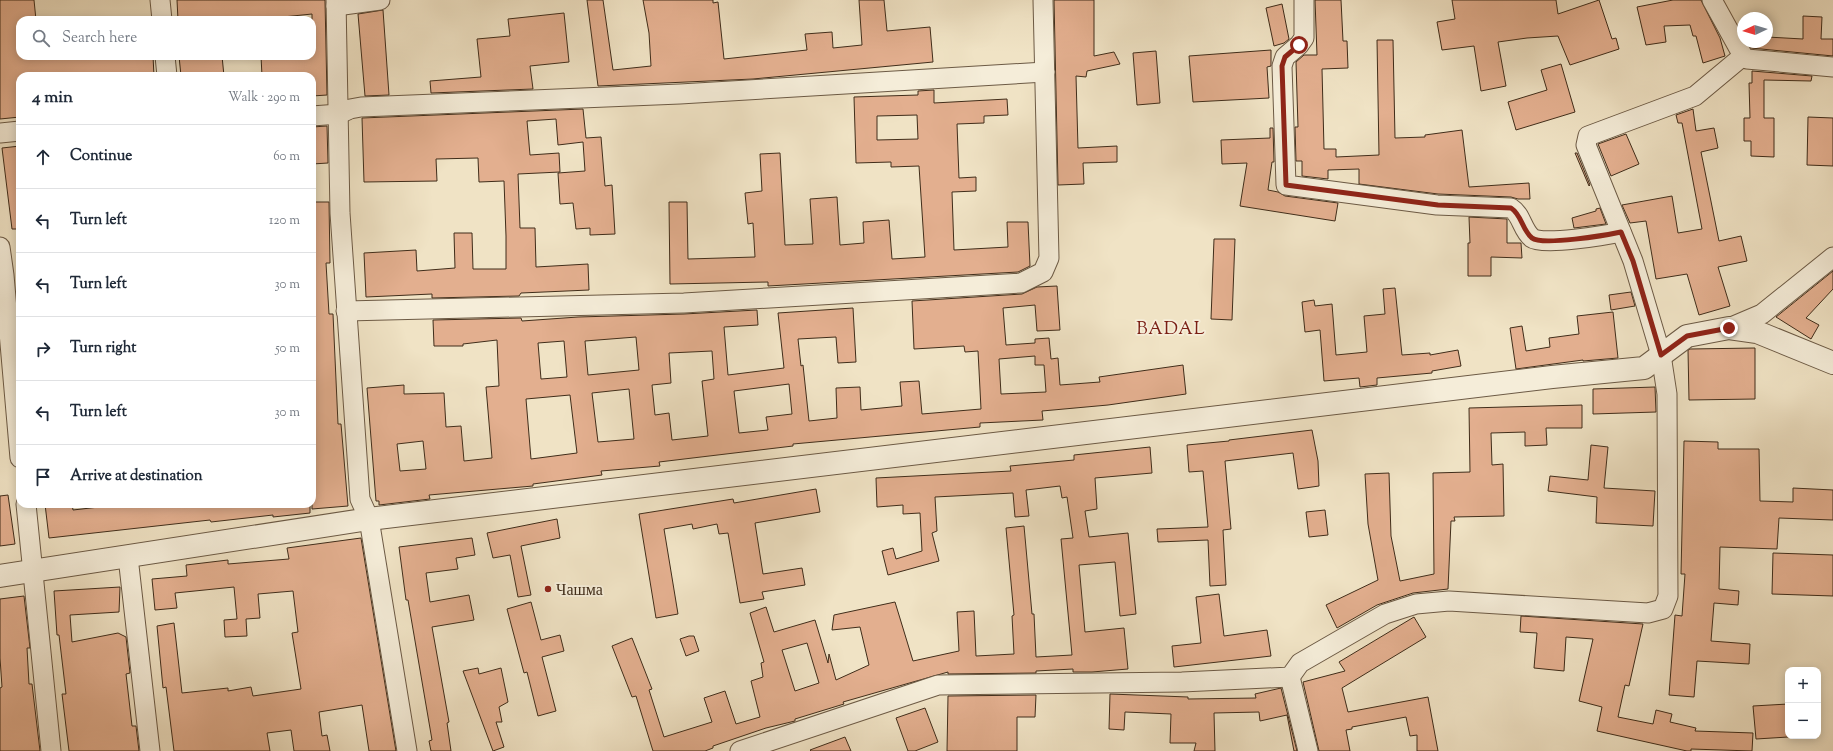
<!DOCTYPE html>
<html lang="en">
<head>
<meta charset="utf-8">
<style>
  :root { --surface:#fff; --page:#f6f6f7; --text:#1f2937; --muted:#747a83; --line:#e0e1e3 }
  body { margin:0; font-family:"Sorts Mill Goudy",serif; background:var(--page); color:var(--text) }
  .controls { position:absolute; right:12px; bottom:12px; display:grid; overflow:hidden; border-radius:8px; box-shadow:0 2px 10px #0003 }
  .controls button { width:36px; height:36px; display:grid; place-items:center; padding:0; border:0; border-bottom:1px solid var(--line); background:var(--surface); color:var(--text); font:20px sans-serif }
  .compass { position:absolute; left:1737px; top:12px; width:36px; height:36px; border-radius:50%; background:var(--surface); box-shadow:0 2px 10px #0003; rotate:266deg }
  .stop { position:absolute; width:12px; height:12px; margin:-9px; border:3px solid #8f2418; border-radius:50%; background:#fff }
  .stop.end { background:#8f2418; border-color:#fff; box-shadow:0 1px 4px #0008 }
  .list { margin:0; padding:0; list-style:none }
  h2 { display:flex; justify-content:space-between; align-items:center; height:52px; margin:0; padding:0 16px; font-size:17px }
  h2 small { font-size:13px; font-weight:400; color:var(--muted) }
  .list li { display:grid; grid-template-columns:26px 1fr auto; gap:12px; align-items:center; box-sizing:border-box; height:64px; padding:0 16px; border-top:1px solid var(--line) }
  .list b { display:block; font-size:15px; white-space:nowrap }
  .list em { font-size:13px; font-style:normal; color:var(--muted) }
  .icon { flex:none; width:22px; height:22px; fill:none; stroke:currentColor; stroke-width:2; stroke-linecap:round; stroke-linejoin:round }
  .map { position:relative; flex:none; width:1833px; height:751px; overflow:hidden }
  .search { position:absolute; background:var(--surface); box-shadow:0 2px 10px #0003; left:16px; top:16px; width:300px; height:44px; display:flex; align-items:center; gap:10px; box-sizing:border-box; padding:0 14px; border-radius:12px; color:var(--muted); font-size:15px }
  .panel { position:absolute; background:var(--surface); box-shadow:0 2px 10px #0003; left:16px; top:72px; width:300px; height:436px; border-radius:12px }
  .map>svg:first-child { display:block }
  .building { fill:#e3af8f; stroke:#402d1a; fill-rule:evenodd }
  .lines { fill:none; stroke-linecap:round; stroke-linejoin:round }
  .minor-casing { stroke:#6c5a45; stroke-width:21 }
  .tertiary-casing { stroke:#6c5a45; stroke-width:24 }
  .minor { stroke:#f5edd9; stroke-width:19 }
  .tertiary { stroke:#f5edd9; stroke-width:22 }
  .route { stroke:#8f2418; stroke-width:5 }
  .poi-dot { fill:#8f2418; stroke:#f5edd9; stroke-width:1.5 }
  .labels { text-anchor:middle; stroke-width:3.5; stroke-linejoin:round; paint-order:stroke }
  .poi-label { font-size:16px; fill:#402d1a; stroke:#f5edd9; text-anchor:start }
  .quarter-label { font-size:18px; letter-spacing:1px; fill:#7a1f14; stroke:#f5edd9 }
</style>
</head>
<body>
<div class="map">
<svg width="1833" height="751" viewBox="0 0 1833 751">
  <rect width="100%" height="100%" fill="#f0e3c5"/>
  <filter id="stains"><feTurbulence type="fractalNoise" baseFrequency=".005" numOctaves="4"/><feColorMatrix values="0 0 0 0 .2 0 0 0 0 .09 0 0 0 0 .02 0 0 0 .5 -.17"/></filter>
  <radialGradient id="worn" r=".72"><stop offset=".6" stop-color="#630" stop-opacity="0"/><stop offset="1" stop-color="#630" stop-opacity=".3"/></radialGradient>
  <g class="building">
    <polygon points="0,0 34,0 36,20 20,20 20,56 153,56 154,76 20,76 20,117 0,119"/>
    <polygon points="177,0 325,0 327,95 312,96 312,76 262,76 261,56 312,56 312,14 273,18 273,20 178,20"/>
    <polygon points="587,0 603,0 613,70 651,66 649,33 643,0 713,0 713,3 718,2 724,59 807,50 805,34 832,32 833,48 862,45 859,0 884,0 887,31 930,27 933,62 753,79 598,86"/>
    <polygon points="1054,0 1094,0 1094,56 1114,52 1120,64 1087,71 1086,77 1076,76 1078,148 1117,146 1117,162 1083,163 1084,184 1058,185"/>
    <polygon points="1315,0 1341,0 1343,41 1347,41 1348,68 1322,69 1324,149 1336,149 1336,157 1379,155 1377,40 1393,40 1395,138 1425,137 1425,135 1462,130 1469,187 1529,183 1530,199 1518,199 1511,197 1438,194 1359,184 1359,169 1328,170 1328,179 1302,176 1302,161 1296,161 1295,127 1298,127 1296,62 1304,55 1317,55"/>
    <polygon points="1452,0 1556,0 1558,14 1599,0 1612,39 1616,38 1619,49 1570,65 1558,36 1527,38 1498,42 1506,86 1481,91 1474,46 1442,50 1437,22 1455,19"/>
    <polygon points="1673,0 1701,0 1720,38 1725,56 1703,63 1696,36 1693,36 1690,25 1664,26 1666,42 1646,45 1637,7"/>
    <polygon points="1282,4 1289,39 1284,43 1274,46 1266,8"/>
    <polygon points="383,10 389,95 365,96 358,14"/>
    <polygon points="564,13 569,62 530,66 533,89 431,93 430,81 481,77 477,39 510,36 508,19"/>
    <polygon points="1803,16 1822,17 1821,39 1833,39 1833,56 1751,48 1748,42 1767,42 1767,37 1803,39"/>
    <polygon points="1271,50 1271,66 1267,67 1269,98 1193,102 1189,56"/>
    <polygon points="1156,51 1160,103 1137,105 1133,53"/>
    <polygon points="179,56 222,56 224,76 181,76"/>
    <polygon points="1561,64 1575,112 1516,130 1508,102 1547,90 1541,70"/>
    <polygon points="1752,71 1812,76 1811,81 1764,80 1764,118 1774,118 1774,157 1751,156 1751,141 1744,141 1744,118 1750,118 1749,83 1752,83"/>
    <path d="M934 90V103L1007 99 1008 115 984 116V123L957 124 959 178 976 177V191L952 192 954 250 1008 247 1007 222H1028L1030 266 1018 272 768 286V282L670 284 669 202H687L688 259 755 257 753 223 748 224 745 193 762 191 760 154 780 153 785 245 813 244 810 199 837 197 840 245 864 243 863 222 889 220 892 259 925 257 919 166 891 167V162L856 163 854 97 918 95V91ZM917 115 918 139 877 140V116Z"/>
    <polygon points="583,109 586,138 601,137 605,186 612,185 615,234 590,235 590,228 576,229 573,203 560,204 558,173 585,171 583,142 558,145 556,119 527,121 530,155 559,153 560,172 518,174 520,228 535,228 536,267 588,264 589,290 521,293 519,296 432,298 432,294 366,297 364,253 416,250 417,271 455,268 454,233 472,233 473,269 506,269 506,236 504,181 479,182 478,158 436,159 437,181 364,182 362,118"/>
    <polygon points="1693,109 1696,131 1714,128 1718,148 1701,152 1719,241 1741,236 1747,261 1718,267 1730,306 1699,315 1687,274 1656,279 1646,221 1630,223 1622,205 1672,196 1678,233 1702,229 1682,123 1678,123 1676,115"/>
    <polygon points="1808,117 1833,118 1833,166 1807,165"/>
    <polygon points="327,126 328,163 312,164 312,127"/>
    <polygon points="1270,128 1273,128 1274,162 1272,162 1268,190 1278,192 1285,196 1338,203 1335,221 1240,206 1247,163 1222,164 1221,140 1270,138"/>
    <polygon points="1626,134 1639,164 1611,176 1598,144"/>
    <polygon points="20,146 20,229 12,229 2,148"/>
    <polygon points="1575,153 1577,153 1590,185 1589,186"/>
    <polygon points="312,202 329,202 330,263 326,263 329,314 333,314 338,424 341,424 348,506 312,509"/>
    <polygon points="1600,208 1606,224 1574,228 1572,218 1596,211 1596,209"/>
    <polygon points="1469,217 1507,219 1507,243 1521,243 1522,258 1491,257 1491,276 1468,276 1468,243 1470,243"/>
    <polygon points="1214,239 1235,239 1232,320 1211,319"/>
    <polygon points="1833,271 1833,289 1806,318 1819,325 1811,339 1776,317"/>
    <path d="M1057 286 1060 330 1037 331 1035 305 1003 308 1006 345 1035 343V339L1049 338 1051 359 1058 358 1060 385 1100 382 1099 377 1183 365 1186 394 1108 405 1042 411 1043 420 980 423V427L793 444V446L659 462 660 466 601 471 602 475 533 484V486L429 495 430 499 379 505V501H376L367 388 404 385V394L444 393 446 427 461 426 464 461 492 458 486 387 499 386 497 340 463 344V346H434L433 320 521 318 522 321 578 317 684 314 757 310 758 325 724 327 728 375 784 368 778 313 853 308 856 362 838 363 836 337 798 339 801 366 803 365 809 421 837 418 836 388 860 387 861 410 902 406 900 382 919 381 922 414 981 409 978 351 965 352 964 346 914 349 912 301 1022 294 1037 287ZM636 337 639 370 588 375 585 341ZM564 341 567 377 541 379 538 343ZM712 351 714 379 702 381 708 436 672 440 669 413 655 415 652 385 671 383 669 353ZM1035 356V365H1044L1046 392 1001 394 999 359ZM789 384 792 414 766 417 768 430 739 433 734 391ZM629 389 634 439 598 442 592 393ZM570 395 577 453 531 459 526 399ZM423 441 426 469 400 471 397 444Z"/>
    <polygon points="1395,288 1402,355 1430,353 1430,355 1458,350 1461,366 1432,371 1432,373 1377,378 1377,385 1360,387 1359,378 1324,381 1320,330 1305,332 1302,302 1314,300 1315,306 1332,304 1336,355 1367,352 1364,316 1385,314 1383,289"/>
    <polygon points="1631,292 1635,306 1611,310 1609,295"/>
    <polygon points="1613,312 1618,358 1583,361 1583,360 1516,369 1510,328 1522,326 1526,351 1550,347 1549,338 1579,334 1577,316"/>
    <polygon points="1755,348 1755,399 1689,400 1688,350 1690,349"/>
    <polygon points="1655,387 1656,412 1593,414 1593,389"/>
    <polygon points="1582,405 1582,428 1546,428 1547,445 1525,446 1525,432 1491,433 1492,465 1503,464 1504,516 1454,517 1455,521 1451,521 1448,589 1413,593 1377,605 1337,628 1326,605 1378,580 1368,524 1365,474 1389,473 1391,536 1400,581 1434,574 1433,473 1470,472 1469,408"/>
    <polygon points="1312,430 1318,461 1319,486 1298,489 1293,453 1225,461 1231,529 1223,530 1226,585 1210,586 1208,540 1158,542 1157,529 1208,527 1203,471 1189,472 1187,445 1229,441 1229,440"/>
    <polygon points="1684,441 1718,442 1718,449 1759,449 1760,501 1793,502 1793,488 1833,490 1833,520 1779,518 1777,549 1720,547 1719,589 1739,591 1738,605 1714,603 1711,641 1750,644 1749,664 1697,661 1694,697 1669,695 1675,615 1682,616 1685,574 1681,574"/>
    <polygon points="1591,445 1608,447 1604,488 1655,491 1653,526 1596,523 1597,497 1548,491 1550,476 1588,480"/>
    <path d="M1150 447 1152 473 1095 478 1097 509 1085 511 1089 537 1128 533 1136 614 1120 616 1115 562 1079 565 1085 632 1124 628 1128 669 1092 672H1073V669L1036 671V673L948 674V672L843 702 844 704 795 719V721L766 728 713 746V748L705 751H653L636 696 632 697 612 646 632 638 652 689 649 690 664 737 712 722 704 698 725 691 736 724 760 717 751 681 763 677 761 663 764 662 750 613 766 607 774 632 815 620 828 663 829 654 836 680 869 665 860 627 832 630 834 615 895 602 913 661 959 651 957 612 974 611 976 656 1014 654 1012 616 1014 615 1006 528 1024 526 1032 614H1034L1036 657 1072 655 1061 539 1073 538 1067 497 1062 498 1060 486 1026 490 1029 516 1015 517 1013 493 935 497 937 531 932 533 939 561 888 575 882 551 893 548 896 559 922 551 920 513 903 514V505L877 507 876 478 1011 471 1010 466 1074 460V455ZM807 643 819 683 795 691 782 650Z"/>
    <polygon points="816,489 820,512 755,523 763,574 802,568 805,585 762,592 764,599 740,603 728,533 719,534 717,524 693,529 692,524 664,529 678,614 656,618 639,514 733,499 734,503"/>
    <polygon points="8,495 15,544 0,546 0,496"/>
    <polygon points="45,504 72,504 73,510 125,504 310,504 310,513 273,517 273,515 211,522 210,520 49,538"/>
    <polygon points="1325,510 1328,535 1309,537 1306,512"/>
    <polygon points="557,519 560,538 521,546 531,595 518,597 510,555 493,558 487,533"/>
    <polygon points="361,538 396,751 369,751 362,705 319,712 322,736 327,735 330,751 294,751 291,730 267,733 270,751 174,751 166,687 163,688 157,626 174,623 182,693 228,688 228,691 251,687 253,696 301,689 292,633 298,632 293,591 258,594 260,618 246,619 247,636 225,637 224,620 237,619 234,587 175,593 177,608 155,610 152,579 187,576 186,565 228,560 228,564 289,559 287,548"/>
    <polygon points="472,538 475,555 456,558 458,569 426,573 430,602 469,595 474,620 432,627 449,722 447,723 451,751 431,751 429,741 432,740 408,600 406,600 399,547"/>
    <polygon points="1773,553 1833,555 1833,596 1772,594"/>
    <polygon points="120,587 119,612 70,615 72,642 118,633 126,637 130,673 126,674 132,726 136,726 139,751 69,751 62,694 66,694 59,635 57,635 54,591"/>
    <polygon points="1219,594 1224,636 1267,630 1271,656 1174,667 1172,646 1201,643 1196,597"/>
    <polygon points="24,596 30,648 27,648 29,684 32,684 40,751 0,751 0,688 2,687 0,658 0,599"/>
    <polygon points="531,602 541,640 560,635 564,651 542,657 556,711 538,716 527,672 524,673 507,609"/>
    <polygon points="1521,616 1643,624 1629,686 1625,685 1618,717 1653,724 1656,710 1672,714 1670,722 1696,728 1695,731 1753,733 1752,751 1691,749 1691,751 1687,751 1597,731 1602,707 1579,701 1593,639 1566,637 1564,671 1534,668 1537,633 1520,632"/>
    <polygon points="1414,617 1426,637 1342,688 1348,712 1428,697 1438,751 1417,751 1417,735 1410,736 1406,717 1352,727 1352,729 1346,730 1350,751 1319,751 1303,682 1345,671 1339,662"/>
    <polygon points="689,636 694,636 699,651 686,656 680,639"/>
    <polygon points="478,668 479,674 501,668 508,702 499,707 502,722 496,722 504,747 493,751 463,671"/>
    <polygon points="1281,688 1297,751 1294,751 1287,715 1260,721 1259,712 1214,713 1215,751 1194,751 1196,743 1170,743 1171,714 1125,712 1124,730 1109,729 1110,694 1188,697 1188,699 1256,698 1255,694"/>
    <polygon points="1036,695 1035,717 1017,717 1017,751 947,751 948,696"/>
    <polygon points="1788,704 1788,737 1756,739 1753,706"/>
    <polygon points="925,708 938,742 915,751 908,751 896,718"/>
    <polygon points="845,737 851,751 811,751 810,750"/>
  </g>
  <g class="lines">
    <defs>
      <g id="minor">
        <polyline points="160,0 162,20"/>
        <polyline points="336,0 340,213 360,499 369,519 407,751"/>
        <path d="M1304 0V38L1299 45 1285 57 1282 66 1286 185 1437 205 1511 208C1522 215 1522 230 1532 238 1542 246 1607 235 1621 232"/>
        <polyline points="1712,0 1743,56 1747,59 1833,67"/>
        <polyline points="336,6 380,0"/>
        <polyline points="165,56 167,76"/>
        <polyline points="312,116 339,114 350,109 361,107 680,94 1045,72"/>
        <polyline points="0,133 20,131"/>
        <polyline points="0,247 4,275 20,458"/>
        <polyline points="346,311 684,303 1021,283 1043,272 1049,258 1043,0"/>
        <polyline points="1729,328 1762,314 1833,257"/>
        <polyline points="26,504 51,751"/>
        <polyline points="128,557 150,751"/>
        <polyline points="1290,677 1308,751"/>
        <polyline points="740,751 938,685 1182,682 1290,677 1300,663 1385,614 1416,604 1449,601 1648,613 1663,609 1668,596 1667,394 1661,355 1633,261 1586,145 1588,136 1695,96 1743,56"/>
      </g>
      <polyline id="tertiary" points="0,576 369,519 1552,377 1644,368 1687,336 1729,328 1757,332 1833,363"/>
    </defs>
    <use href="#minor" class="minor-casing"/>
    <use href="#tertiary" class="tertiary-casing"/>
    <use href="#minor" class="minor"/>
    <use href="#tertiary" class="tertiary"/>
  </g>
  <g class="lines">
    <path class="route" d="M1299 45 1285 57 1282 66 1286 185 1438 205 1511 208C1522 215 1522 230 1532 238 1542 246 1607 235 1621 232L1633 261 1661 355 1687 336 1729 328"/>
  </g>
  <circle class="poi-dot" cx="548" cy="589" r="4"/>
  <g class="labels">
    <g class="poi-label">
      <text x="556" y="595">Чашма</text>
    </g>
    <g class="quarter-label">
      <text x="1171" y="334">BADAL</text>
    </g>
  </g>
  <rect width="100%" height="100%" filter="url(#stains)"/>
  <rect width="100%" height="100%" fill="url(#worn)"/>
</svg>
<div class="controls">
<button>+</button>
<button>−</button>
</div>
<svg class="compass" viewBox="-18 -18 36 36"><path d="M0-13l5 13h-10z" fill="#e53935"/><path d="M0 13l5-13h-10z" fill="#747a83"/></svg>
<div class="stop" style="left:1299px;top:45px"></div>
<div class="stop end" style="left:1729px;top:328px"></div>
<div class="search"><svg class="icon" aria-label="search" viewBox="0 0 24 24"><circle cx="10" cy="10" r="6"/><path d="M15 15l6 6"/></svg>Search here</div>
<section class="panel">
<h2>4 min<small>Walk · 290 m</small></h2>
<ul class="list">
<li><svg class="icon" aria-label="ahead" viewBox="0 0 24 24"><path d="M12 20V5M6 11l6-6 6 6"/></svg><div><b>Continue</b></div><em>60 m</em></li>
<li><svg class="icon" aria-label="left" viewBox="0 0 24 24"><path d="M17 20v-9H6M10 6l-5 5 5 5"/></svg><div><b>Turn left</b></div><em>120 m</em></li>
<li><svg class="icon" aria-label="left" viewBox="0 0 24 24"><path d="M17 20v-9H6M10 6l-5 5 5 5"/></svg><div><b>Turn left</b></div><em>30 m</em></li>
<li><svg class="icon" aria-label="right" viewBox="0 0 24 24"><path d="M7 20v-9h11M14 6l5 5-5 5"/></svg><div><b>Turn right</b></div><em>50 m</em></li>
<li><svg class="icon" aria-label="left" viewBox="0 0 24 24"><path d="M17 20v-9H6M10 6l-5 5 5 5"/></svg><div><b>Turn left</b></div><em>30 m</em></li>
<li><svg class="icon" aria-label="arrive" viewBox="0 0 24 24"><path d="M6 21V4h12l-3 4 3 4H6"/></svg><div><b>Arrive at destination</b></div></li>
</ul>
</section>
</div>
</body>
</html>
